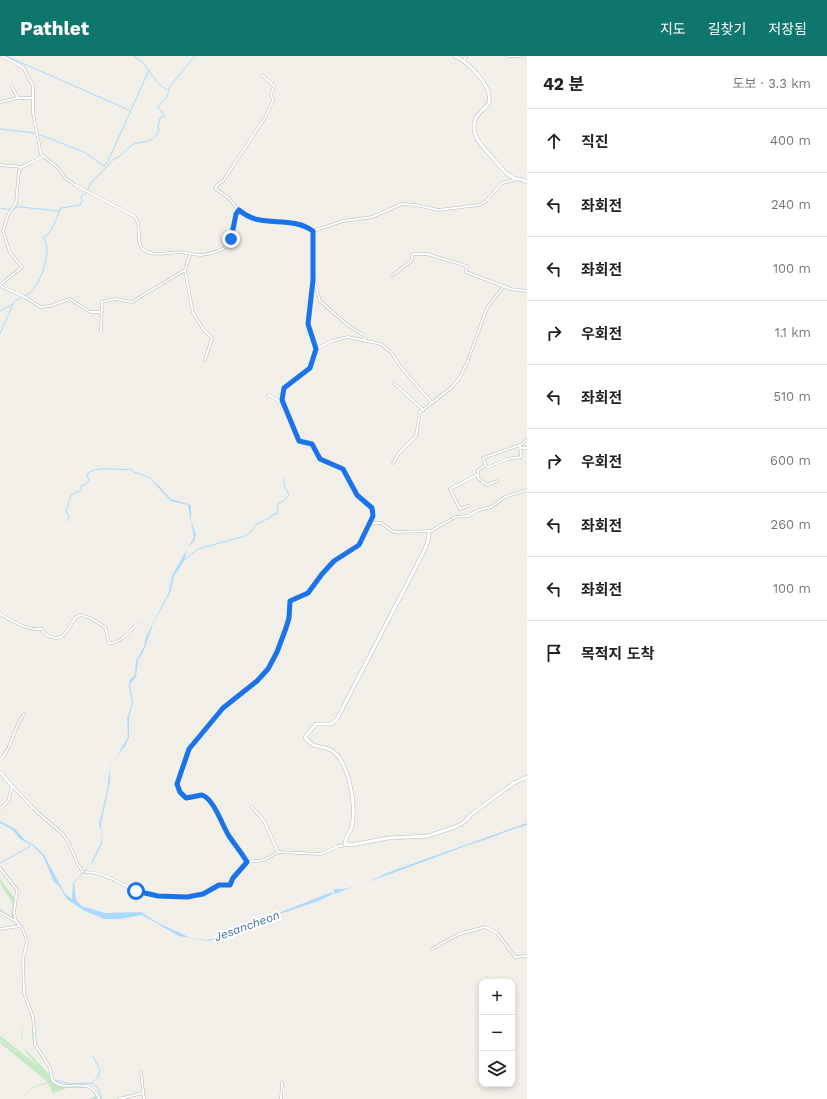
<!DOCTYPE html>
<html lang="ko">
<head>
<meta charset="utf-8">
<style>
  :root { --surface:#fff; --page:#f6f6f6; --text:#202124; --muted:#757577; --line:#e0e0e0; --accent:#0f766e }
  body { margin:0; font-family:"Work Sans","Noto Sans KR",sans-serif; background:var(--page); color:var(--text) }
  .controls { position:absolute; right:12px; bottom:12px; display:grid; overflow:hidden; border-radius:8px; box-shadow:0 2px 6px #0003 }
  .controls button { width:36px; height:36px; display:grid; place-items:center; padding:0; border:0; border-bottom:1px solid var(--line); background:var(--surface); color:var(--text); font:20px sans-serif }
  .stop { position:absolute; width:12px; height:12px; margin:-9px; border:3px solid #1a73e8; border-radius:50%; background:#fff }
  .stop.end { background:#1a73e8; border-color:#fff; box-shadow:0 1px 4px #0008 }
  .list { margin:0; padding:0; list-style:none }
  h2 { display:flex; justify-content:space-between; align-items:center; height:52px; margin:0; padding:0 16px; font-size:17px }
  h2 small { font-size:13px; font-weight:400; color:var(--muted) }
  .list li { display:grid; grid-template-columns:26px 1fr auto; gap:12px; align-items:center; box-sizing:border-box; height:64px; padding:0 16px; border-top:1px solid var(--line) }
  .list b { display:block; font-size:15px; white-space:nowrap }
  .list em { font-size:13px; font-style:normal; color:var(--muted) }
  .icon { flex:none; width:22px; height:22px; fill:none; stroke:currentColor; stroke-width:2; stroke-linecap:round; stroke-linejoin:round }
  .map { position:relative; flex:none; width:527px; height:1043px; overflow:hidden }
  header { display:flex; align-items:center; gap:24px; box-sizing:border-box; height:56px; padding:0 20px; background:var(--accent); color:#fff }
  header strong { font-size:19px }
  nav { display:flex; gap:22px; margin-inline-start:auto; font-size:14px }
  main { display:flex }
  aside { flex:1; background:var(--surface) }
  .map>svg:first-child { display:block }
  .green { fill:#c5e8c5 }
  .water { fill:#aadaff }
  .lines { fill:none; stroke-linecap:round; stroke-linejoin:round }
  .stream { stroke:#aadaff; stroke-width:1 }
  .street-casing { stroke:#b5b8bc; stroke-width:3 }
  .secondary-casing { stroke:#b6babf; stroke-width:4 }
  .street { stroke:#fff; stroke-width:2 }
  .secondary { stroke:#fff; stroke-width:3 }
  .route { stroke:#1a73e8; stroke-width:5 }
  .labels { text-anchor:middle; stroke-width:4; stroke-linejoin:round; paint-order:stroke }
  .water-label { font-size:12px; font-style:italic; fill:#4174aa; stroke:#fff }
</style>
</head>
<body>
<header>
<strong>Pathlet</strong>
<nav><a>지도</a><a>길찾기</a><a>저장됨</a></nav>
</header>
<main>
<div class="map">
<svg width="527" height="1043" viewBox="0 0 527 1043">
  <rect width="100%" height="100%" fill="#f1efe8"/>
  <g class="green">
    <path d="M4 817C8 822 13 827 16 832 20 840 13 854 15 865L0 855V853L12 861C11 857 14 851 12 846 8 837 0 833 0 823L15 843C18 831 9 826 4 817Z"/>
    <path d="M23 966 22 987 24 992 50 1019C50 1002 26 994 33 966L34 986 39 998 50 1013 52 1025C68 1036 89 1020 98 1043H91L96 1039 89 1032H67L53 1037 48 1027 33 1032 21 1042 33 1031 48 1026 0 987V984L51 1021 0 983V980L36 1008V1007C21 992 20 987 23 966Z"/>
  </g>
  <g class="water">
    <polygon points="153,426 159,430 171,443 191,449 191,464 196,479 194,485 187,493 184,505 174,520 170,537 153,568 144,594 138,604 136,621 130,628 133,647 129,661 129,681 125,690 115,702 110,712 110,726 101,767 102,787 93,806 74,827 76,844 82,850 105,857 141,856 158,867 191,882 207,884 218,881 227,874 266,862 332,836 333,838 318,845 232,874 217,883 208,885 179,880 142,859 120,863 104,863 83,854 67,843 59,830 54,826 43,800 33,790 20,783 13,774 0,767 0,765 15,773 25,784 35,790 44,799 65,838 72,843 73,827 91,808 101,786 102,776 99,769 107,735 110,711 128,681 127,663 132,647 129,629 130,624 135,619 136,605 144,591 146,581 169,536 172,520 194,481 188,449 171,445"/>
    <path d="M527 767V769C507 774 488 784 468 789 424 806 378 822 334 838V833C352 835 376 822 392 815Z"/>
  </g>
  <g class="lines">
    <g class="stream">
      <polyline points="6,0 129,54"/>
      <path d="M134 0C149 8 152 26 167 34"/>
      <polyline points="0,73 35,77"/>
      <polyline points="38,78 84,96 104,110"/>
      <polyline points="104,110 108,105 149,14"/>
      <path d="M87 135 91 127 114 103C119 102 126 94 131 90 139 83 152 91 159 74L158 70 160 62 165 60 158 51 167 41 170 30 195 0"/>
      <polyline points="0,152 11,154"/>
      <polyline points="13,154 16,151 21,151 59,155"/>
      <path d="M25 240C39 234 47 206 47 193 47 188 44 186 44 181L51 175 61 152 80 149 82 145 81 140 86 137"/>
      <polyline points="0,255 13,248"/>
      <polyline points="0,278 14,246 22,241"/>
      <path d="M67 465 69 461 66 455 71 439 81 434V429H85L89 424 87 418C95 409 119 415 131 413L134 416 151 422 155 427"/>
      <polyline points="184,504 198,493 245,480 251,476 255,469 271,461 273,458 277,458 278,448 284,445 289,439 284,429 284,423"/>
      <polyline points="0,807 28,792 30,789"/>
      <polyline points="55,1024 71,1028 92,1027 98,1032 102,1043"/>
      <path d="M92 1027C105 1015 99 1014 93 1000"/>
      <polyline points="92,1043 95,1041"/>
    </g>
    <defs>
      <g id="street">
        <path d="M2 0 23 11 33 30V57L41 98 58 112 66 123 75 129 134 160C143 169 135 184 142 192 153 204 174 193 187 197 192 198 195 199 201 199 209 198 221 195 227 190 234 183 234 167 236 158L239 155"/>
        <polyline points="508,0 521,0"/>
        <polyline points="464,4 466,0"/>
        <polyline points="262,19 274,30 271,39 273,44 266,60 223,125 216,130 216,133 229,142 239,155 252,163 302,168 313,175"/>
        <polyline points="12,31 18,42 33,42"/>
        <polyline points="0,46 18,42"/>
        <polyline points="0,109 22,111 42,101"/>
        <polyline points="185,214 193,257 204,274 212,282 205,304"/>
        <polyline points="393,219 411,205 413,198 427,198 467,210 466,216 511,233 527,235"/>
        <polyline points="314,224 320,245 350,271 364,279 365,284"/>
        <polyline points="0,229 22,211 10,197 3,175 8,159 16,147 19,115 23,110"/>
        <polyline points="0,230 25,241 40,251 50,250 70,243 90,256 102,256"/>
        <polyline points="101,275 102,246 115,243 132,246 185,214 190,199"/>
        <polyline points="316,293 332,285 348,281 381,288 391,296 400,310 432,347"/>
        <polyline points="394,327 423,354"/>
        <polyline points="268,339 285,348"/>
        <polyline points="520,389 521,401 507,403 487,412 483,402 520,389 527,384"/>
        <polyline points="521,392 527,392"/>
        <polyline points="393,407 399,397 416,380 420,356 451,332 459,323 467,307 487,252 504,230"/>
        <polyline points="486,409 478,414 478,422 487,429 497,425"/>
        <polyline points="468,450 460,453 450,433 477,419"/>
        <polyline points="370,468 373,459 372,452 357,439 343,413 320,403 312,388 299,385 282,343 284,332 310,312 316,293 308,268 313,224 313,175 343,165 372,161 402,148 416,149 438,154 479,149 486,145 502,127 518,123"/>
        <path d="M0 558C13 565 26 575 42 573L46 579C65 589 67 572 76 561L81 559 90 562 105 571 109 587C122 587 129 575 138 567"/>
        <path d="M0 704C12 693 13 672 24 658"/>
        <polyline points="12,730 37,756 63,778 69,787 77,807 83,816"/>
        <polyline points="252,751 264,765 278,796"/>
        <polyline points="0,753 8,745 12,731"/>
        <path d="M247 806C242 797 235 789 229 780 222 769 215 743 202 739 196 739 192 744 186 742 169 736 183 714 186 705 188 698 189 693 193 687L223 652 257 625 268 613 277 597 288 565 290 545 308 537 321 518 333 505 357 491 368 470 372 467H381L394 476 431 475 455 461 468 460 479 454 491 451 505 441 527 434"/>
        <polyline points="0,812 17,834 14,856 16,866"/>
        <path d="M86 816C108 817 118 828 138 835 154 841 185 844 202 838 207 836 212 831 218 830 222 828 226 830 230 829L233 822 247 806 264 804 278 796 321 798 339 790 347 789"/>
        <path d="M0 856 17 866 23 874 27 885 23 903 24 937 33 961 35 988 50 1012 52 1024C67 1039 88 1017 99 1043"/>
        <polyline points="0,873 20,870"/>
        <polyline points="432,893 459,878 485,871 497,877 515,901 527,900"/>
        <polyline points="141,1016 144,1043"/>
        <polyline points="119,1043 143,1037"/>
        <polyline points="281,1043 282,1027"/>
      </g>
      <g id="secondary">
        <path d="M455 0C469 7 493 30 489 47 485 53 478 56 475 64 470 80 483 91 492 101 498 108 503 115 510 120 515 124 522 122 527 126"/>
        <path d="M429 475 428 485 424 495 337 663 331 668H316L305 681C314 695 325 688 334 696 350 710 356 750 352 770 351 776 345 781 345 787L350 789 389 782 428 780 455 771 463 767 473 757 514 727 527 721"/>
        <polyline points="0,716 12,730"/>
      </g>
    </defs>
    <use href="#street" class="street-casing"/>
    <use href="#secondary" class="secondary-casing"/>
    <use href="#street" class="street"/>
    <use href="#secondary" class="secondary"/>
  </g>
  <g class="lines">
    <path class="route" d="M136 835 158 840 187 841 203 838 219 829H230L233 822 247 806C242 797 235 789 229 780 222 769 214 743 202 739L186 742 180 736 177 728 189 693 223 652 257 625 268 613 277 596 286 572 289 562 290 545 308 537 322 518 334 505 359 489 373 460 372 452 357 439 343 413 320 403 312 388 299 385 282 344 284 332 310 312 316 293 308 268 313 224V175C288 158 262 174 239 154L236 158 231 183"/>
  </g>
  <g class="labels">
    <g class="water-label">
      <text transform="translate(247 870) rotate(-20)" y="4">Jesancheon</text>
    </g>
  </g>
</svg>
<div class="controls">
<button>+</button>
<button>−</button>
<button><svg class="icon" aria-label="layers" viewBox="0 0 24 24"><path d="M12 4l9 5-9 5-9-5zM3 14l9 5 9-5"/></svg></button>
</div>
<div class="stop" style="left:136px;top:835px"></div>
<div class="stop end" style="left:231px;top:183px"></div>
</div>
<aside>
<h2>42 분<small>도보 · 3.3 km</small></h2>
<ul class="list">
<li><svg class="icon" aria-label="ahead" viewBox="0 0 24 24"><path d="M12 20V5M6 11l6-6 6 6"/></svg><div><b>직진</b></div><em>400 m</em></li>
<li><svg class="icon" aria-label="left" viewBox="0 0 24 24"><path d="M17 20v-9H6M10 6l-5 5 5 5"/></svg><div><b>좌회전</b></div><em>240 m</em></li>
<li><svg class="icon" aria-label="left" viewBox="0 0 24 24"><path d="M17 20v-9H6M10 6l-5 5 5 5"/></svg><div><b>좌회전</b></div><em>100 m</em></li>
<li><svg class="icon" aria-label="right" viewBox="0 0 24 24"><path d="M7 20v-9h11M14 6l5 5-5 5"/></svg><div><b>우회전</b></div><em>1.1 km</em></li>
<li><svg class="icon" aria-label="left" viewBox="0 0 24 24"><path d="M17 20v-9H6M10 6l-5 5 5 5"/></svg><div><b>좌회전</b></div><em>510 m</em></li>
<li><svg class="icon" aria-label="right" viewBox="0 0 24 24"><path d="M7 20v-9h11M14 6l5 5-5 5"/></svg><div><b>우회전</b></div><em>600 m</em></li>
<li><svg class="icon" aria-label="left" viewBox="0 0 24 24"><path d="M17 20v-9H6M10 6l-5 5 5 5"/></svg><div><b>좌회전</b></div><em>260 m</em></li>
<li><svg class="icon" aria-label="left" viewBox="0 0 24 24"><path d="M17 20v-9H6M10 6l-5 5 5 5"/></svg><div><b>좌회전</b></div><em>100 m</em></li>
<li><svg class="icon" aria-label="arrive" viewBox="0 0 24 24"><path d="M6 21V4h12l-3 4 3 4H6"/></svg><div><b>목적지 도착</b></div></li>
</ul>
</aside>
</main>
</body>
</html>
